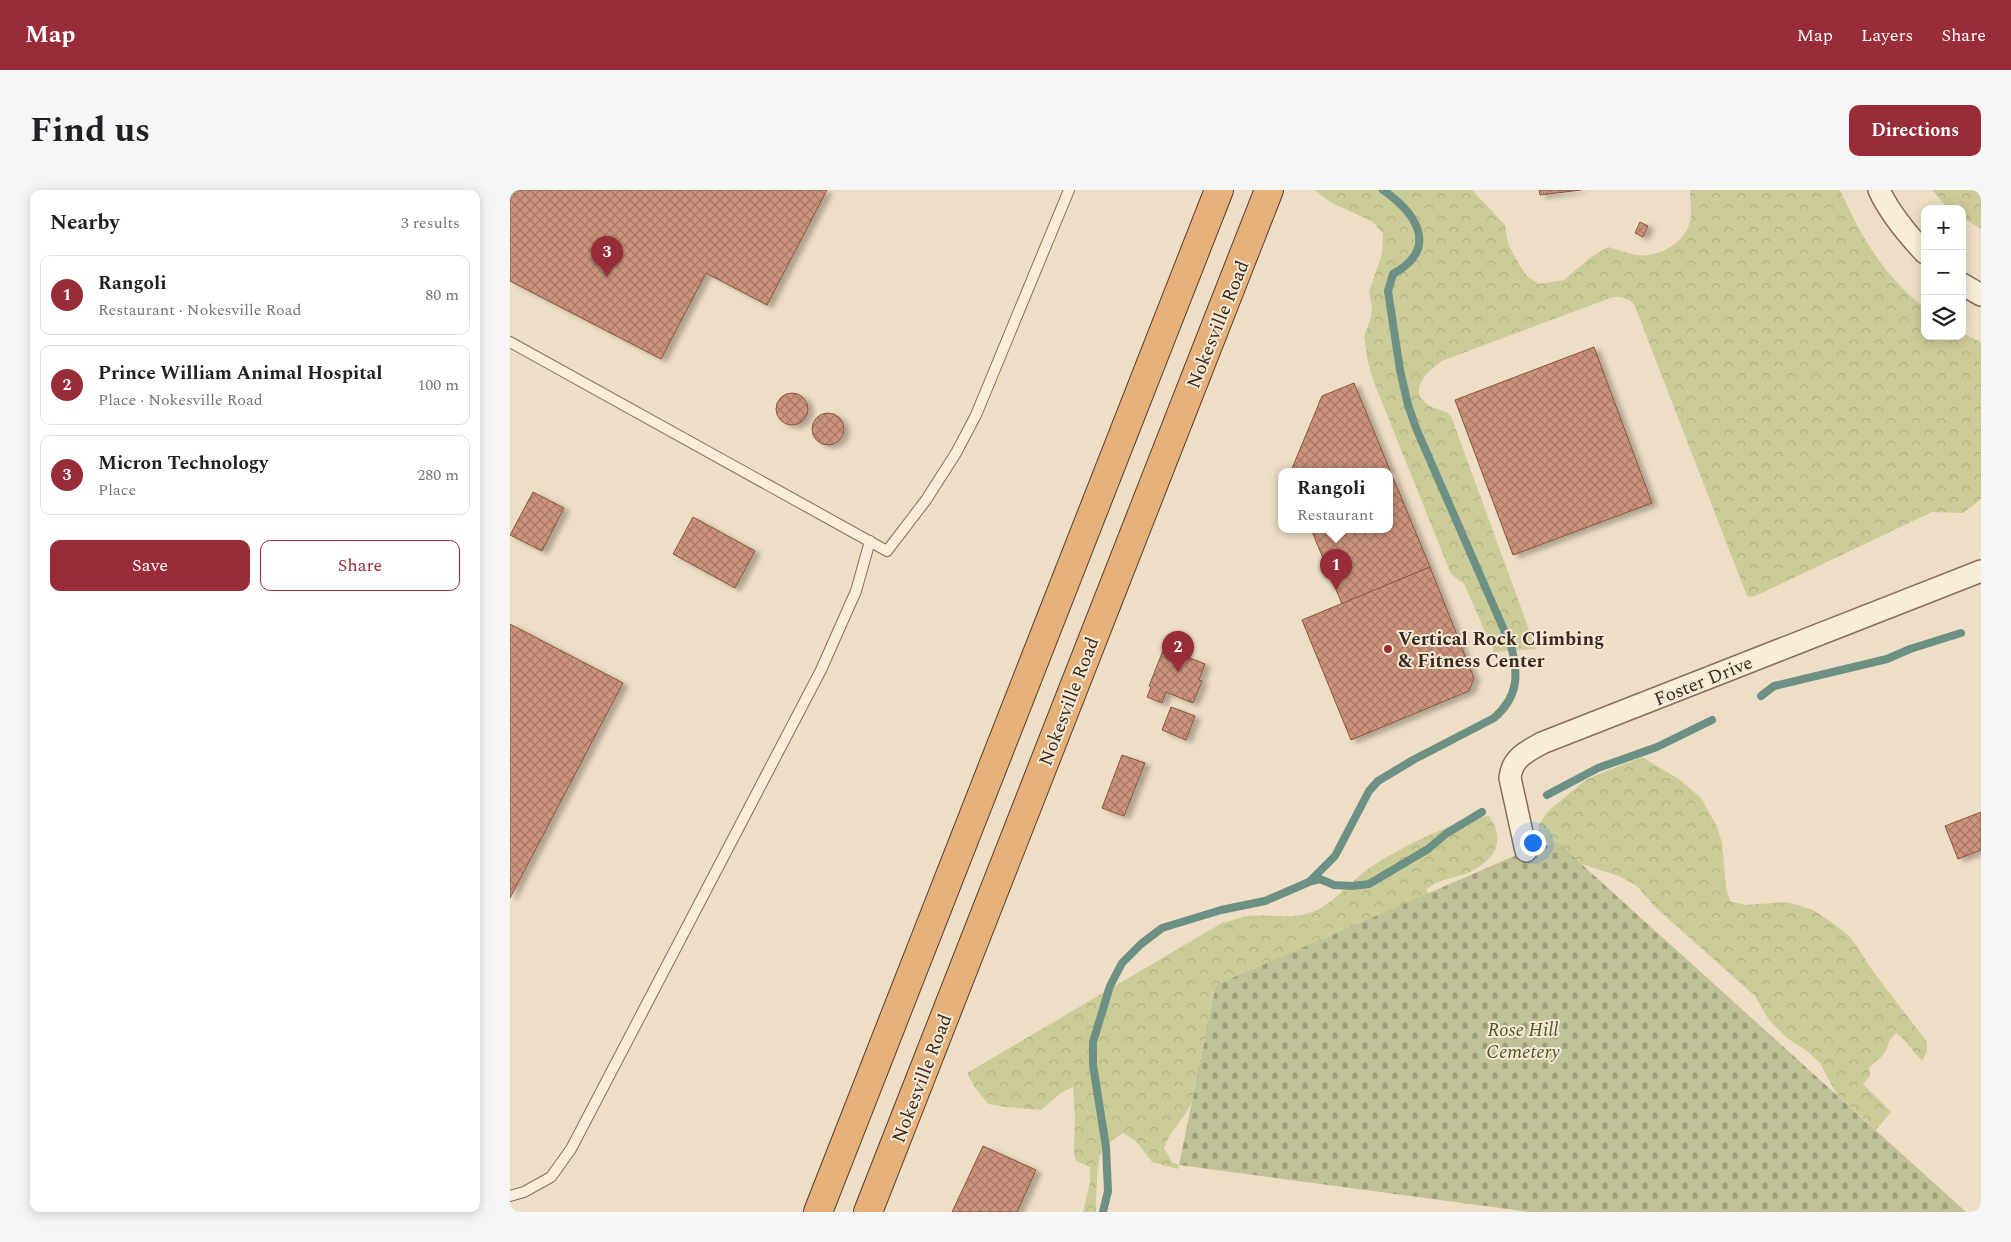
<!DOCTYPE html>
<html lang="en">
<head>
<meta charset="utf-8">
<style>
  :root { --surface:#fff; --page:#f6f6f6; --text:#202124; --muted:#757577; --line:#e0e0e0; --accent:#982c38 }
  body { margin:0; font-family:Spectral,serif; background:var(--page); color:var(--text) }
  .controls { position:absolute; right:15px; top:15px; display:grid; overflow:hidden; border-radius:10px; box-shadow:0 2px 12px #0003 }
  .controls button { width:45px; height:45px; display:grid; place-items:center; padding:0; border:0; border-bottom:1px solid var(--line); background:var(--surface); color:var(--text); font:25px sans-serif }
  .you { position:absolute; left:1022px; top:652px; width:18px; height:18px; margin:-12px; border:4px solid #fff; border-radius:50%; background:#1a73e8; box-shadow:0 0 0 8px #1a73e833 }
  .badge { display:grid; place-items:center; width:32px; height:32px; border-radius:50%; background:var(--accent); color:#fff; font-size:16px; font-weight:700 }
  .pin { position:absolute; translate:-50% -41px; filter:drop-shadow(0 1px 2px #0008) }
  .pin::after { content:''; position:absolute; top:26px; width:18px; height:15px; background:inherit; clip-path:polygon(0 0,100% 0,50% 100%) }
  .popup { position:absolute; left:768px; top:278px; width:115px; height:65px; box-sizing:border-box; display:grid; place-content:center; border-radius:10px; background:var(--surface); filter:drop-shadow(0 1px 4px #0005); font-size:16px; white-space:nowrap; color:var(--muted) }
  .popup b { font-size:19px; color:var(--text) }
  .popup::after { content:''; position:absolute; left:50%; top:100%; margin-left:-10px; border:10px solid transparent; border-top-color:var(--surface) }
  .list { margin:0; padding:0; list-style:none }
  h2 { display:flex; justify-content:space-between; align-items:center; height:65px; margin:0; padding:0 20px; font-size:21px }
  h2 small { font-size:16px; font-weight:400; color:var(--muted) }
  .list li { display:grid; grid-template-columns:32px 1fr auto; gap:15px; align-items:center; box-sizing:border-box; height:80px; margin:0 10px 10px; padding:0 10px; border:1px solid var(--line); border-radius:10px }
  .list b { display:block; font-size:19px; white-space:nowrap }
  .list p { margin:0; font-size:16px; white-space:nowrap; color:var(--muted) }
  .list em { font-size:16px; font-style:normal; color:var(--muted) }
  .actions { display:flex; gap:10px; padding:15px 20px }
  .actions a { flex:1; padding:11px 0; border:1px solid var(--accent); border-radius:10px; text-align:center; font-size:18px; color:var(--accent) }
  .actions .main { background:var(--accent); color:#fff }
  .icon { flex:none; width:28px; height:28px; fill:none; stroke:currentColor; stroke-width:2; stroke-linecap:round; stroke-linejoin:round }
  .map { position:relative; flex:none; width:1471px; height:1022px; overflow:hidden; border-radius:10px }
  header { display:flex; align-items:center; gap:30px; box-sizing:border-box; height:70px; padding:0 25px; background:var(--accent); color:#fff }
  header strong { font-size:24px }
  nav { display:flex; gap:28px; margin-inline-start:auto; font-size:18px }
  .intro { display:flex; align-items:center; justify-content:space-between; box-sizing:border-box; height:120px; padding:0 30px }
  h1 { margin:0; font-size:35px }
  .button { padding:12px 22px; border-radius:10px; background:var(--accent); color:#fff; font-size:18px; font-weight:700 }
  main { display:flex; gap:30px; padding:0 30px }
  aside { flex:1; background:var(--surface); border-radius:10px; box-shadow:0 2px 12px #0003 }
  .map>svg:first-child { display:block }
  .forest { fill:url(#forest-crowns) }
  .cemetery { fill:url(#cemetery-stones) }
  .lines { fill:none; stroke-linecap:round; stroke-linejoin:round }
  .stream { stroke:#6d9084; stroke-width:8 }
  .building { fill:url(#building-cross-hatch); stroke:#885641; filter:url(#shadow) }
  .service-casing { stroke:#896f5b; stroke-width:12 }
  .minor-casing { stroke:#896f5b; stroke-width:24 }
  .trunk-casing { stroke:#573e2f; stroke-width:30 }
  .service { stroke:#f9ecd9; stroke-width:10 }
  .minor { stroke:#f9ecd9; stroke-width:21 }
  .trunk { stroke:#e6b07b; stroke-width:28 }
  .poi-dot { fill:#982c38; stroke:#f5e9d5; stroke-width:2 }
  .labels { text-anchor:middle; stroke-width:4; stroke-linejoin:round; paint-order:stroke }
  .street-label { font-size:19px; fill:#39291f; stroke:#f5e9d5 }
  .poi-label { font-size:19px; font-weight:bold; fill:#39291f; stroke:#f5e9d5; text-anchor:start }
  .park-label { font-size:19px; font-style:italic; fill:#4f5626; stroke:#f5e9d5 }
</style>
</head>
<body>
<header>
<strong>Map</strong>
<nav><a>Map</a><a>Layers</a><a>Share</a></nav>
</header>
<div class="intro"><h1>Find us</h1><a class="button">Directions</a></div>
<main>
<aside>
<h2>Nearby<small>3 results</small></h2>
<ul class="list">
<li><span class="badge">1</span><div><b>Rangoli</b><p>Restaurant · Nokesville Road</p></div><em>80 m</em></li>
<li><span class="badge">2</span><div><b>Prince William Animal Hospital</b><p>Place · Nokesville Road</p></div><em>100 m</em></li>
<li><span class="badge">3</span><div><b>Micron Technology</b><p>Place</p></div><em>280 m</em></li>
</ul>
<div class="actions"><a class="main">Save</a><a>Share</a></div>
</aside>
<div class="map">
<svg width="1471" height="1022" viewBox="0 0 1471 1022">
  <defs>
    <pattern id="forest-crowns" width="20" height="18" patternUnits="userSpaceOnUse" patternTransform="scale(1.25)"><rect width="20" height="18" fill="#cc9"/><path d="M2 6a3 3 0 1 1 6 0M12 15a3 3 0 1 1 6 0" fill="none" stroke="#b0af83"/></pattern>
    <pattern id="cemetery-stones" width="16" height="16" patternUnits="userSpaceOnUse" patternTransform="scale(1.25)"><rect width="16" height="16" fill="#c1c198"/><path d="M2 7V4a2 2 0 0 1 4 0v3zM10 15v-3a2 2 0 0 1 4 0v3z" fill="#9e9d7b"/></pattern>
    <pattern id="building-cross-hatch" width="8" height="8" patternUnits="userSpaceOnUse" patternTransform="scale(1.25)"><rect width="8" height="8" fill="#cc947c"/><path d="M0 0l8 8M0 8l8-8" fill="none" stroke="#a77965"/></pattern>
    <filter id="shadow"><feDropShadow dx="5.5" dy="3" stdDeviation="2.5" flood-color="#0004"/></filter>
  </defs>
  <rect width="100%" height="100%" fill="#eedec5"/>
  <g class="forest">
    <path d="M805 0H962L995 35 998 54 1010 76 1017 86 1029 94 1054 90 1081 67 1098 57C1108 59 1118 64 1128 65 1147 68 1173 54 1179 35 1183 23 1180 12 1180 0H1330C1350 45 1375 88 1415 118V146H1452V143L1471 152V309L1453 323 1422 322 1256 401 1242 407 1237 406 1124 114C1117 107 1112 107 1103 107L932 171C919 180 897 199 917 214 925 220 934 219 941 226L1026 459 984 462 954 394 941 384 863 190 857 168 854 146 861 128 862 117 859 102 872 64 873 44 863 32 820 12Z"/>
    <polygon points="1422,0 1471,0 1471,39 1452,27 1452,19 1439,19"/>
    <path d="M1132 567 1169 589 1191 608 1206 635 1212 652 1216 698 1220 711 1235 715 1277 712 1303 720 1324 734 1339 746 1347 756 1362 780 1417 852V862L1412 871 1392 848 1386 843C1380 849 1379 851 1377 858 1374 866 1365 872 1359 878L1360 886 1353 894 1381 922 1366 940 1327 905 1310 873 1297 861 1277 848 1259 830 1245 806 1146 718 1127 696 1109 686 1065 672 1049 664 1029 645V635L1038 621 1077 589Z"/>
    <path d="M979 626C996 651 985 670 960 682 945 689 928 688 916 700L924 709 694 851C691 868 688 899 681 914 673 930 660 941 654 958L662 972 669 975 668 979 642 972 626 951 613 943C606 948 597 953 592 960 587 968 586 1011 586 1022H573L580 992V977L566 971 564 964 565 926 563 897 551 903 531 920 495 917 478 914 465 898 457 883 712 733C721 731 730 727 738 726 764 724 786 731 809 719 826 710 839 694 854 682 882 661 944 630 979 626Z"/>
  </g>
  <polygon class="cemetery" points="1047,652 1456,1022 1019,1022 669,975 706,795 1016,661"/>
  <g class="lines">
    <g class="stream">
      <polyline points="1251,506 1264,496 1377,469 1400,459 1451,443"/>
      <polyline points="1037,605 1088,578 1147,557 1202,530"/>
      <polyline points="802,691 810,689 824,695 842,696 859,694 918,659 937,643 972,622"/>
      <path d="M593 1022 598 1001 596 957 583 875V852L600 796 612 773 631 754 652 738 711 720 755 711 799 692 825 666 859 601 868 591 903 570 984 528C1008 507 1009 486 1001 456L906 238 898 215 890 180 878 101 883 84C930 58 906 23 873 0"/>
    </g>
  </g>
  <g class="building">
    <polygon points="0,0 317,0 257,115 196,83 151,169 0,91"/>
    <polygon points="1029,0 1071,0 1030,5"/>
    <polygon points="1130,32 1138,36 1133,47 1125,43"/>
    <polygon points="1084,157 1142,313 1003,365 945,210"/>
    <polygon points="844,193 920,377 832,414 801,339 880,339 880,281 781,281 812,206"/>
    <circle cx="282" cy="219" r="16"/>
    <circle cx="318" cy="239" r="16"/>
    <polygon points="23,302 54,318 32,361 0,345"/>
    <polygon points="183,327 245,361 225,398 163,364"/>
    <polygon points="920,377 964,488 959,501 841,550 792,430"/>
    <polygon points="0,434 113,493 0,708"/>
    <polygon points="654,458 695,474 689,490 692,491 683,513 656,502 652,513 637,507 641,497 639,496"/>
    <polygon points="661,517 685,526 676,550 652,540"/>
    <polygon points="612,565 635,573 614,626 592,618"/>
    <polygon points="1471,622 1471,660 1448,669 1435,636"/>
    <polygon points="473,956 526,980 507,1022 442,1022"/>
  </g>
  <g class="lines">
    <defs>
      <g id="service">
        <polyline points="0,152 377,361 416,310 446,263 466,225 559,0"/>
        <polyline points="0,1006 14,1002 41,987 61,959 311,480 346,401 360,351"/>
      </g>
      <g id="minor">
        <path d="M1369 0C1380 24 1397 44 1415 63"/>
        <polyline points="1452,94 1471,105"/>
        <path d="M1016 661 1000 588C1002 568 1016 562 1032 553L1471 381"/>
      </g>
      <g id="trunk">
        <polyline points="308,1022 709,0"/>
        <polyline points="358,1022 759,0"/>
      </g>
    </defs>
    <use href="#service" class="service-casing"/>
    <use href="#minor" class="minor-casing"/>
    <use href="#trunk" class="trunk-casing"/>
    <use href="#service" class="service"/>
    <use href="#minor" class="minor"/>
    <use href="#trunk" class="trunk"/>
  </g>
  <circle class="poi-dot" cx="878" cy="459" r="5"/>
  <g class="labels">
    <g class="street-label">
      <text transform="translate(707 134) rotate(-68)" y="7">Nokesville Road</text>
      <text transform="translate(1193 490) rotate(-22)" y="7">Foster Drive</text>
      <text transform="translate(558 511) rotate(-69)" y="7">Nokesville Road</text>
      <text transform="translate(411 888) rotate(-69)" y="7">Nokesville Road</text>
    </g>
    <g class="poi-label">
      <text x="888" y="455">Vertical Rock Climbing<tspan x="888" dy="22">&amp; Fitness Center</tspan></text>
    </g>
    <g class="park-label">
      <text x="1013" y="846">Rose Hill<tspan x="1013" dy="22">Cemetery</tspan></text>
    </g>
  </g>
</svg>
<div class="controls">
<button>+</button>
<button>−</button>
<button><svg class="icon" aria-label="layers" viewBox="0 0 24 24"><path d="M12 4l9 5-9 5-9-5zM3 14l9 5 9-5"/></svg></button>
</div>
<div class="you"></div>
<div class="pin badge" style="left:826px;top:400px">1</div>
<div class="popup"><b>Rangoli</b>Restaurant</div>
<div class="pin badge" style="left:668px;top:482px">2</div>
<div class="pin badge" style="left:97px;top:87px">3</div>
</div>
</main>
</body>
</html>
